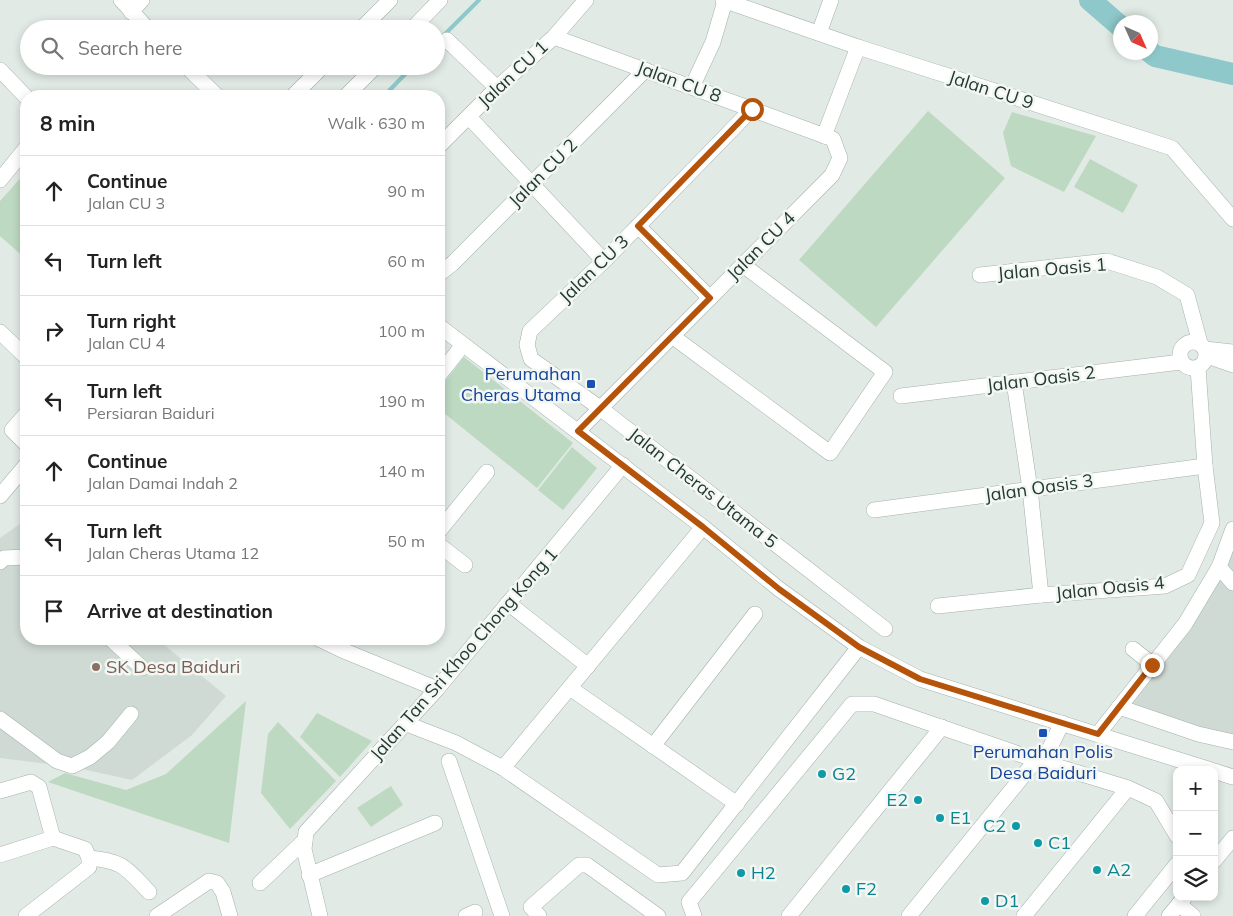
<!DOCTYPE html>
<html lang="en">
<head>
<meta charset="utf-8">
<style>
  :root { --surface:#fff; --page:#f2f2f2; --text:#222; --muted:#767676; --line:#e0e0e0 }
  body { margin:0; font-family:Mulish,sans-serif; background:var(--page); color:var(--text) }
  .controls { position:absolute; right:15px; bottom:15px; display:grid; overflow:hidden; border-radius:10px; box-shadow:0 2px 8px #0003 }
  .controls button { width:45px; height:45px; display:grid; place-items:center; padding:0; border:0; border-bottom:1px solid var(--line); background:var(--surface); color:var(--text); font:25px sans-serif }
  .compass { position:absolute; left:1113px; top:15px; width:45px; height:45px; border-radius:50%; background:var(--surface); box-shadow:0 2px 8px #0003; rotate:135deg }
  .stop { position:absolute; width:15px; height:15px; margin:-11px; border:4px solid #b45309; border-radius:50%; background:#fff }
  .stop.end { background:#b45309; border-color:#fff; box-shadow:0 1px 5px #0008 }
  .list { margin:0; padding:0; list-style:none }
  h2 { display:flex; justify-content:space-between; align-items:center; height:65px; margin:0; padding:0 20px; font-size:21px }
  h2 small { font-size:16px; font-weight:400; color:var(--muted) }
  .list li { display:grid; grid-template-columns:32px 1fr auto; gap:15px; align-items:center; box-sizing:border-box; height:70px; padding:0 20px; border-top:1px solid var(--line) }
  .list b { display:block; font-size:19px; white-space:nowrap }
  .list p { margin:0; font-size:16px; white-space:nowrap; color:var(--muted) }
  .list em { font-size:16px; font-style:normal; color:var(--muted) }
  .icon { flex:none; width:28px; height:28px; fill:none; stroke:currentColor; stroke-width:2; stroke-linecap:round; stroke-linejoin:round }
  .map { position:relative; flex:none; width:1233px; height:916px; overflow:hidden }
  .search { position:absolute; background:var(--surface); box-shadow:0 2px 8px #0003; left:20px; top:20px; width:425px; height:55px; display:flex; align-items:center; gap:12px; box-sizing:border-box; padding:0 18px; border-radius:28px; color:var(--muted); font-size:19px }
  .panel { position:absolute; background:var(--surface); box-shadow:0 2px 8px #0003; left:20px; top:90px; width:425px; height:555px; border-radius:20px }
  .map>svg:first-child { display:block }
  .built { fill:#d0dad4 }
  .green { fill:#bdd9c1 }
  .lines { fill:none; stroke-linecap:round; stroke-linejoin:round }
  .stream { stroke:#8fc8ca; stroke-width:4 }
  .river { stroke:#8fc8ca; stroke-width:22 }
  .minor-casing { stroke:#a5b1ab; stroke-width:16 }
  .minor { stroke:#fff; stroke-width:15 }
  .route { stroke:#b45309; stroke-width:6 }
  .transit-dot { fill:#1a4fb4; stroke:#f2f7f4; stroke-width:2 }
  .education-dot { fill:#8d6e63; stroke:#f2f7f4; stroke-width:2 }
  .culture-dot { fill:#0f9aa8; stroke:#f2f7f4; stroke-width:2 }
  .labels { text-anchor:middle; stroke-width:5; stroke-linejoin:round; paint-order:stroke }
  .street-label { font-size:18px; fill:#243931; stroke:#f2f7f4 }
  .transit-label { font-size:18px; fill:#164399; stroke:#f2f7f4; text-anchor:end }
  .education-label { font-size:18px; fill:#785e54; stroke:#f2f7f4; text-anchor:start }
  .culture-label { font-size:18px; fill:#0d838f; stroke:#f2f7f4; text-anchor:start }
</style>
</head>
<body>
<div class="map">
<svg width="1233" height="916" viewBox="0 0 1233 916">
  <rect width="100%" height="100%" fill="#e1eae5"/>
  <g class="built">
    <polygon points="20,524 26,530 26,639 157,639 226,696 192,735 132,780 73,767 0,758 0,538"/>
    <polygon points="1233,543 1233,739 1125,706"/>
  </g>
  <g class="green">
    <polygon points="928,111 1005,178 876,327 799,260"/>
    <polygon points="1012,112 1096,136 1064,192 1011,166 1003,133"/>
    <polygon points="1090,159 1138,185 1123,213 1074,187"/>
    <polygon points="26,172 26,259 0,236 0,201"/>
    <polygon points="464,357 573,443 537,488 439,409 439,389"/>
    <polygon points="572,447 597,468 563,510 538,490"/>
    <polygon points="246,701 229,843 48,782 65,773 126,790 166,774"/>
    <polygon points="317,713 372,741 340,777 300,737"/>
    <polygon points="278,722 336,781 290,829 261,793 268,734"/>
    <polygon points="391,786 403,805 371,827 357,808"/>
  </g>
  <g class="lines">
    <g class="stream">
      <polyline points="436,43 479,0"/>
      <polyline points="384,96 413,66"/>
    </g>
    <g class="river">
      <polyline points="1090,0 1120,26"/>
      <polyline points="1150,52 1155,56 1233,74"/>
    </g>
    <defs>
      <g id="minor">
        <polyline points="121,0 148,29"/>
        <polyline points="723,0 858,47 1172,148 1233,219"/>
        <polyline points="131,12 142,0"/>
        <polyline points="361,29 390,0"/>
        <polyline points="412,29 440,0"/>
        <polyline points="819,33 831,0"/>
        <polyline points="554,37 833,139 840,158 832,175 578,431"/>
        <polyline points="447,40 497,88"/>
        <polyline points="186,66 217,96"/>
        <polyline points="0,70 26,97"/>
        <polyline points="692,87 713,42 725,1"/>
        <polyline points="293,96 323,66"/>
        <polyline points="346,96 376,66"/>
        <polyline points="752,109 604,261 530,331 527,345 531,359 600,408 885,629"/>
        <polyline points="469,117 604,261"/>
        <polyline points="824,136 858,47"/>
        <polyline points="439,146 497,88 554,37 586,0"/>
        <polyline points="0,180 26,148"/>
        <polyline points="638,226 710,298"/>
        <polyline points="439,274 452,264 645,70"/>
        <polyline points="980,275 1107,261 1157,277 1187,295 1200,343"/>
        <polyline points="439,326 703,527 779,589 859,647 920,679 1211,770"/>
        <polyline points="0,332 26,357"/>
        <polyline points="672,336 830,453 885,372 743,265"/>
        <circle cx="1193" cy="355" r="13"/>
        <polyline points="1205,349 1233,352"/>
        <polyline points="1207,356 1233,365"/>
        <polyline points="439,375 463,345"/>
        <polyline points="1014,382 1030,489 1041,595"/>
        <polyline points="901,396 1181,362"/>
        <polyline points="26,414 12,430 26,444"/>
        <polyline points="0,496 26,465"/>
        <polyline points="874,510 1205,466"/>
        <polyline points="439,531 487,472"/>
        <polyline points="439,545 465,565"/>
        <polyline points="0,562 4,558 26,557"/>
        <polyline points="1219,567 1233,583"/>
        <polyline points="508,603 588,666"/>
        <polyline points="938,606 1041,595 1165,586 1188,575 1212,523 1205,466 1198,368"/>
        <polyline points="111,639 142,668"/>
        <polyline points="319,639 342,650 437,689"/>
        <polyline points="1133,649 1153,665"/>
        <polyline points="570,688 737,804"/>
        <polyline points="1119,707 1198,734 1233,742"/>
        <polyline points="0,719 57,761 72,766 90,757 108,742 131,714"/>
        <polyline points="407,724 456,743 503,768 658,875 682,873 859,647"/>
        <polyline points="1098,734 1185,624 1219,567 1233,529"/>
        <polyline points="653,746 755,614"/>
        <polyline points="449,761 502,916"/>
        <polyline points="1043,762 1062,723"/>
        <polyline points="503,768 703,527"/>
        <polyline points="1214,771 1233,777"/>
        <polyline points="0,791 31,782 39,787 53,838"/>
        <polyline points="0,855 53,838 85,849 89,858 89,867 26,916"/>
        <path d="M89 858C124 861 126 868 149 892"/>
        <polyline points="1214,861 1233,838"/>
        <polyline points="309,875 435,823"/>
        <polyline points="260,883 305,840"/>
        <polyline points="1179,904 1193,916"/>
        <polyline points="157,916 209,881 217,883 223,892 230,916"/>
        <polyline points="320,916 304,849 306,832 437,689 623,465"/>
        <polyline points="466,916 475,912"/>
        <polyline points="539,916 531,907 579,865 587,865 658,916"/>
        <polyline points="694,916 689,902 852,704 874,704 1036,760 1128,788 1156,801 1177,836"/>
        <polyline points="789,916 942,727"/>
        <polyline points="909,916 1036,760"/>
        <polyline points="1024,916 1128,788"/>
        <polyline points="1135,916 1177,864"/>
        <polyline points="1169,916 1185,897"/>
      </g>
    </defs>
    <use href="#minor" class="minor-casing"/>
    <use href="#minor" class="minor"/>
  </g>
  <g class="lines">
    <polyline class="route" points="752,109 638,226 710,298 578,431 703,527 779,589 859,647 920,679 1098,734 1152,665"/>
  </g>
  <g class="transit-dot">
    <rect x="586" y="379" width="10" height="10" rx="2.5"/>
    <rect x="1038" y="728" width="10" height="10" rx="2.5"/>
  </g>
  <circle class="education-dot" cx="96" cy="667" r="5"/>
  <g class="culture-dot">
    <circle cx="822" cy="774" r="5"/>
    <circle cx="918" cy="800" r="5"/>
    <circle cx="940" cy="818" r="5"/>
    <circle cx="1016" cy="826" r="5"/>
    <circle cx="1038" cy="843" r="5"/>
    <circle cx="1097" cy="870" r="5"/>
    <circle cx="741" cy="873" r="5"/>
    <circle cx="846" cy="889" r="5"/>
    <circle cx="985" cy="901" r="5"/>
  </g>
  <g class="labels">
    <g class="street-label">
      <text transform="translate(513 74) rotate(-43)" y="6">Jalan CU 1</text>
      <text transform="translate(679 82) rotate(20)" y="6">Jalan CU 8</text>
      <text transform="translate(991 90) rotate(18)" y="6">Jalan CU 9</text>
      <text transform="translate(543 173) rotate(-45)" y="6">Jalan CU 2</text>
      <text transform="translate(761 246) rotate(-45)" y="6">Jalan CU 4</text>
      <text transform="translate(594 269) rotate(-44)" y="6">Jalan CU 3</text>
      <text transform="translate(1052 269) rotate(-5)" y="6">Jalan Oasis 1</text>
      <text transform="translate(1041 379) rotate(-7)" y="6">Jalan Oasis 2</text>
      <text transform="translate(703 488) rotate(38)" y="6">Jalan Cheras Utama 5</text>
      <text transform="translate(1039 488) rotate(-8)" y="6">Jalan Oasis 3</text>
      <text transform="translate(1110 588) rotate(-6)" y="6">Jalan Oasis 4</text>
      <text transform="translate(464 654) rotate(-49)" y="6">Jalan Tan Sri Khoo Chong Kong 1</text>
    </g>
    <g class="transit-label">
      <text x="581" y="380">Perumahan<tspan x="581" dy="21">Cheras Utama</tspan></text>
      <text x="1043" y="758" text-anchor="middle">Perumahan Polis<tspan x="1043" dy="21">Desa Baiduri</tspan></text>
    </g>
    <g class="education-label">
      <text x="106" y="673">SK Desa Baiduri</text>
    </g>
    <g class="culture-label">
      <text x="832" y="780">G2</text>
      <text x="908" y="806" text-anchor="end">E2</text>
      <text x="950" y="824">E1</text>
      <text x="1006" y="832" text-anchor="end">C2</text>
      <text x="1048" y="849">C1</text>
      <text x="1107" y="876">A2</text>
      <text x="751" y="879">H2</text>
      <text x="856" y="895">F2</text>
      <text x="995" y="907">D1</text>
    </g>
  </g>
</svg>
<div class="controls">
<button>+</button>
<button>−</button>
<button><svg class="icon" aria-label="layers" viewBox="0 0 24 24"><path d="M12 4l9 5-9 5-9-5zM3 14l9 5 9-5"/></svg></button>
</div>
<svg class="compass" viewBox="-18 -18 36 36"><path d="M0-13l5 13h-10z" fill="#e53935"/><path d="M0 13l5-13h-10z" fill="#767676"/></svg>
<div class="stop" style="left:752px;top:109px"></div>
<div class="stop end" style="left:1152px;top:665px"></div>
<div class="search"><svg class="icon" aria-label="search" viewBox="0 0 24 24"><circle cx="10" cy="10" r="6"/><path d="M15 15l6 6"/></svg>Search here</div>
<section class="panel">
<h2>8 min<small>Walk · 630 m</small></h2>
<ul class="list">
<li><svg class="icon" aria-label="ahead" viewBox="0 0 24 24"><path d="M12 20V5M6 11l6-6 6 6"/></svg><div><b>Continue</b><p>Jalan CU 3</p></div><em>90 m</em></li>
<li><svg class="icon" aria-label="left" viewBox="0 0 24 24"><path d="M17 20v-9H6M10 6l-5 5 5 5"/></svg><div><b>Turn left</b></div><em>60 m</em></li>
<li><svg class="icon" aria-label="right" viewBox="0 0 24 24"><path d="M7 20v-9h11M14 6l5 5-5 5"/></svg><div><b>Turn right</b><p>Jalan CU 4</p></div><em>100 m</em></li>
<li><svg class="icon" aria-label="left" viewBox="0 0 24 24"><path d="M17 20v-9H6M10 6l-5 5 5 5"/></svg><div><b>Turn left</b><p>Persiaran Baiduri</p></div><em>190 m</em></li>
<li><svg class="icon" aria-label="ahead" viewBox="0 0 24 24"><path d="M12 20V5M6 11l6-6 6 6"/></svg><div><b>Continue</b><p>Jalan Damai Indah 2</p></div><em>140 m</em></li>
<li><svg class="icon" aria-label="left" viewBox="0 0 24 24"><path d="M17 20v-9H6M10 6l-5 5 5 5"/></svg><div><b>Turn left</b><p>Jalan Cheras Utama 12</p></div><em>50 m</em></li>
<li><svg class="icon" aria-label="arrive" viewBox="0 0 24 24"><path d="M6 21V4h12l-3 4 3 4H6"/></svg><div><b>Arrive at destination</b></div></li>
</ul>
</section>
</div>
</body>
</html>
